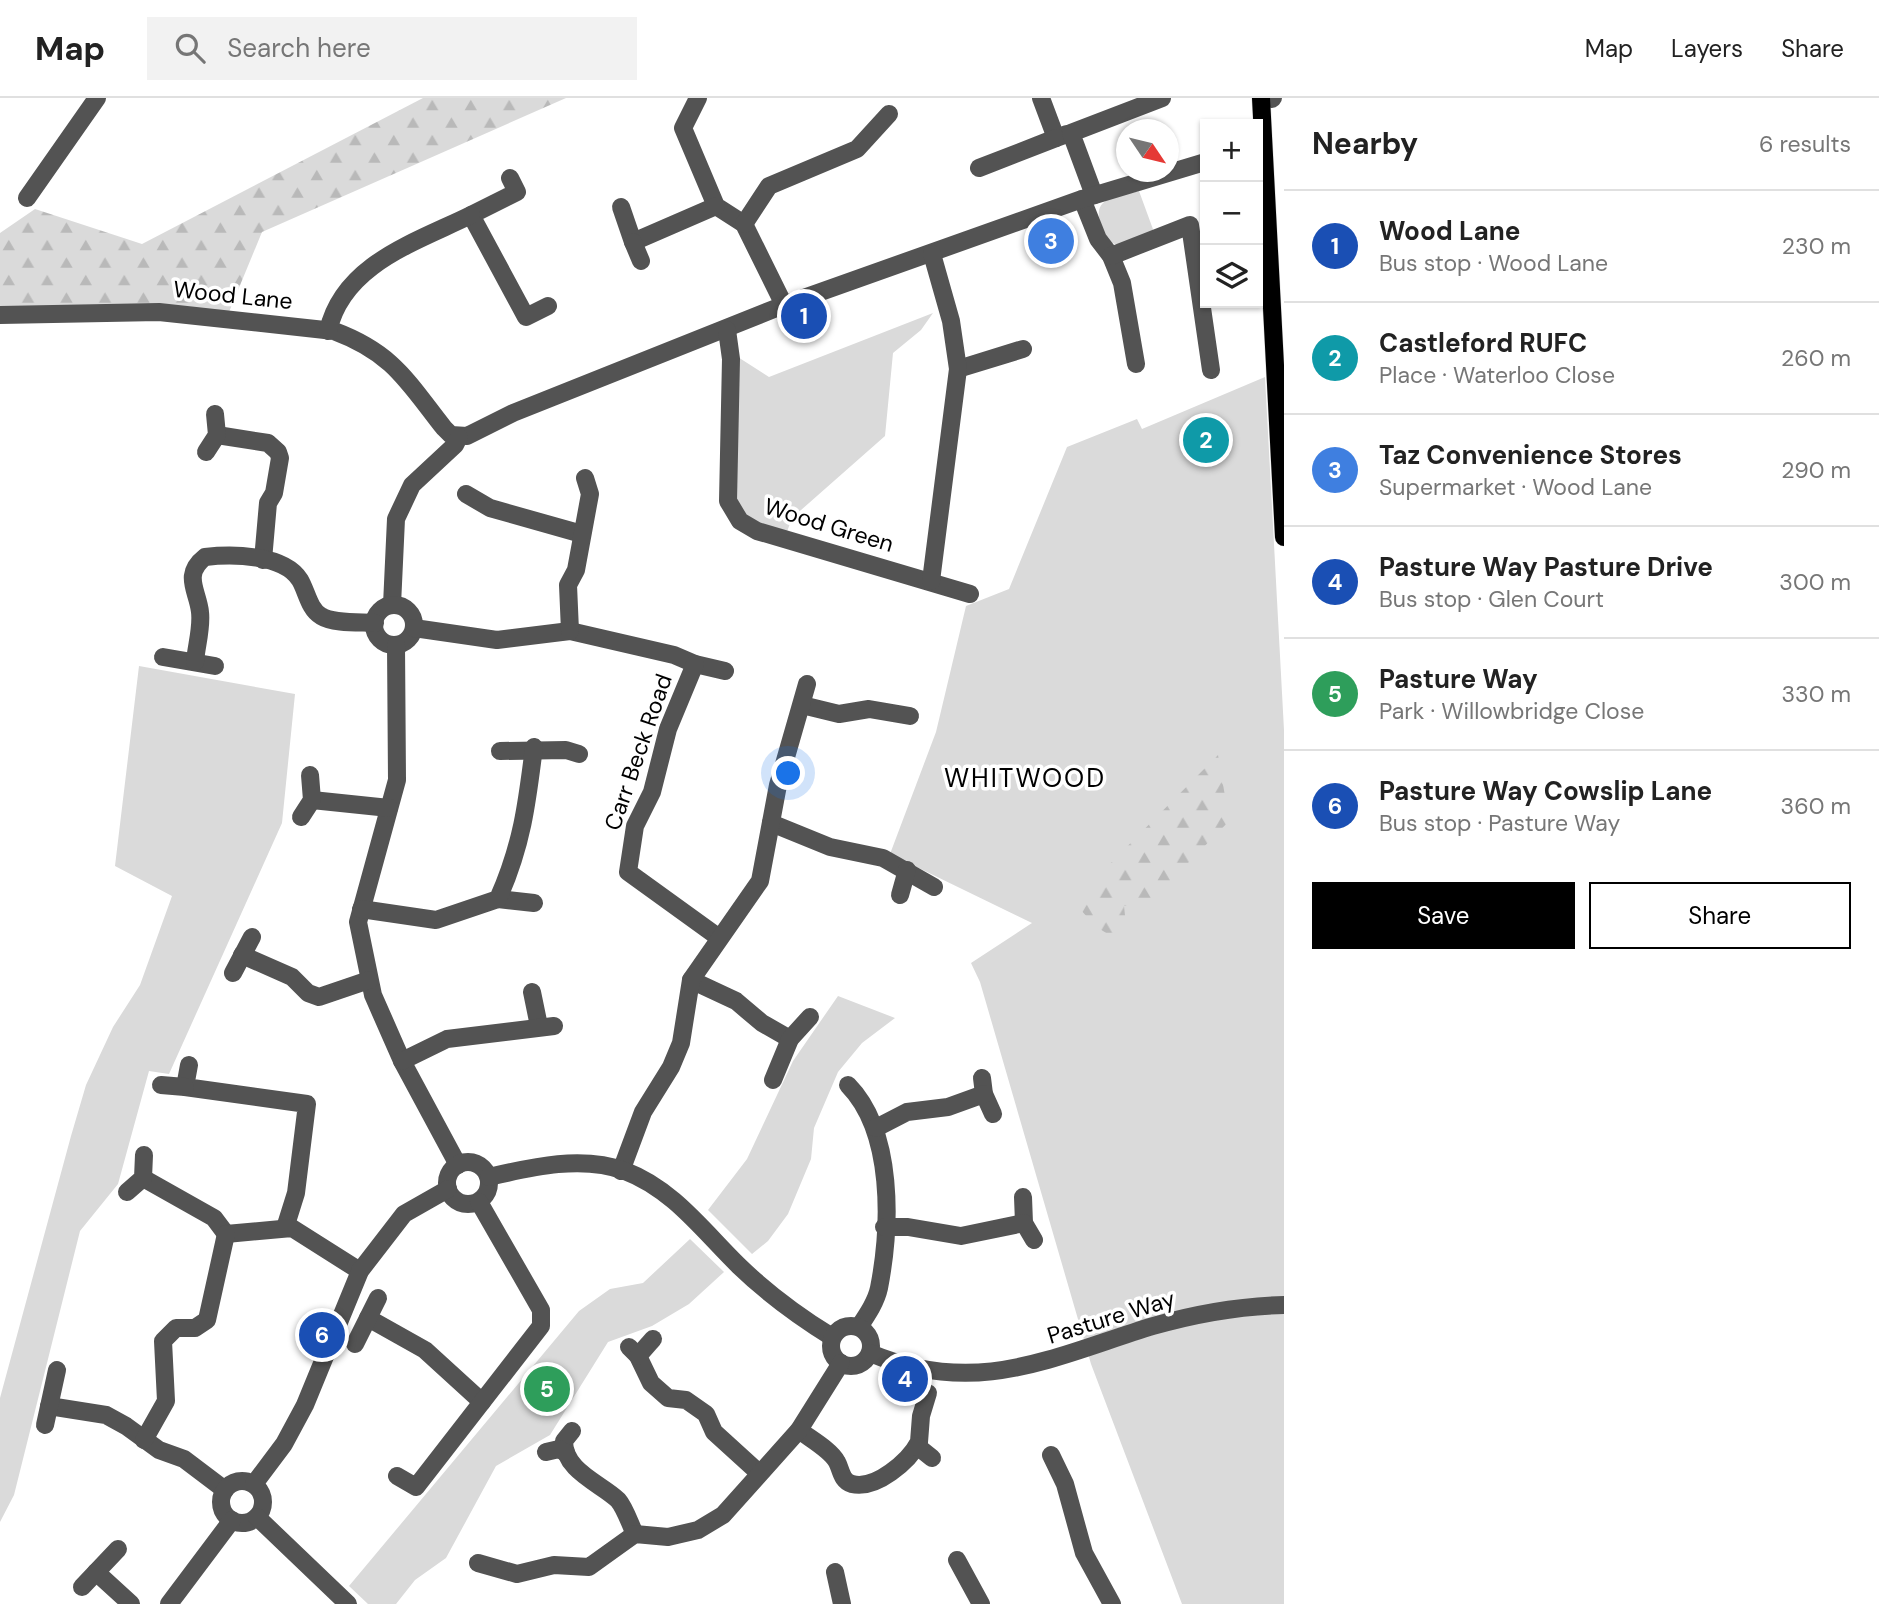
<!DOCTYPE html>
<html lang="en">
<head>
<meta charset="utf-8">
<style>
  :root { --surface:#fff; --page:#f2f2f2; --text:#222; --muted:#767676; --line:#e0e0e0; --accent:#000 }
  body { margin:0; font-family:"DM Sans",sans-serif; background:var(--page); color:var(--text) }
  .controls { position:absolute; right:21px; top:21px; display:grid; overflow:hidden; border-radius:0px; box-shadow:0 2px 5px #0004 }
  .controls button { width:63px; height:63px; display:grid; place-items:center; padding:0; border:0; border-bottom:2px solid var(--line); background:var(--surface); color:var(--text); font:35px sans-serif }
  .compass { position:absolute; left:1116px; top:21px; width:63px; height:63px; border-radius:50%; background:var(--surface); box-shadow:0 2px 5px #0004; rotate:125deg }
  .you { position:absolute; left:789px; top:676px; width:24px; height:24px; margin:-18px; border:5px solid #fff; border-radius:50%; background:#1a73e8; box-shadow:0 0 0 10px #1a73e833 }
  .badge { display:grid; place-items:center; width:46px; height:46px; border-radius:50%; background:var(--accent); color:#fff; font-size:23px; font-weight:700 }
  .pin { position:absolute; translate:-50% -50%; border:4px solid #fff; box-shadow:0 2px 7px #0006 }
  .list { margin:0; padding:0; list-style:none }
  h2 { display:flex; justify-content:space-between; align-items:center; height:91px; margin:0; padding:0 28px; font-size:30px }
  h2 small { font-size:23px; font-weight:400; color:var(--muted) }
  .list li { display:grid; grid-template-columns:46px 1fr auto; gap:21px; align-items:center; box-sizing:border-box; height:112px; padding:0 28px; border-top:2px solid var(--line) }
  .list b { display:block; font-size:26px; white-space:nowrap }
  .list p { margin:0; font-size:23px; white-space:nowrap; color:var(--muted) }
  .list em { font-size:23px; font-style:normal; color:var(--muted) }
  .actions { display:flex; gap:14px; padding:21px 28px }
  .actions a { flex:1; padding:16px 0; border:2px solid var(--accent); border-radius:0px; text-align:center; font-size:24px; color:var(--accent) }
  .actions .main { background:var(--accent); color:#fff }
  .icon { flex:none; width:38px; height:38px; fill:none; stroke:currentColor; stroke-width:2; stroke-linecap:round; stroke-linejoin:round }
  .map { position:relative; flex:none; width:1284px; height:1506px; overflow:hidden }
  header { display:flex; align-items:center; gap:42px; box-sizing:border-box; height:98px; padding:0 35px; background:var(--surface); border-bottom:2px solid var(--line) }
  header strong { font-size:33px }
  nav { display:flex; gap:38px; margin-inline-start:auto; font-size:24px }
  .search { width:490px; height:63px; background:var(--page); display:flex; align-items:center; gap:18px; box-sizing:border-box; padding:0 24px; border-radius:0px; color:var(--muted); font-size:26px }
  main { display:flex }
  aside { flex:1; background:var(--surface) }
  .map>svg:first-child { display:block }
  .green { fill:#dadada }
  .forest { fill:url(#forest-firs) }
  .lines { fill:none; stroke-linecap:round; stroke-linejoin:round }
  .major-casing { stroke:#dbdbdb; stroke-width:19 }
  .minor { stroke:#535353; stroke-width:18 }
  .major { stroke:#000; stroke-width:18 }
  .labels { text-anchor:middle; stroke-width:7; stroke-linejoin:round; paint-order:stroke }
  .street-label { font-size:23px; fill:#000; stroke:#fff }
  .quarter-label { font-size:26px; letter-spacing:2px; fill:#000; stroke:#fff }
</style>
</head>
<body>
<header>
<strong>Map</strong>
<div class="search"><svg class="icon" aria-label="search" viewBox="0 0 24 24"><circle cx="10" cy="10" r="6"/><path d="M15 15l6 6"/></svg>Search here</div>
<nav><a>Map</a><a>Layers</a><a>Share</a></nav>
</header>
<main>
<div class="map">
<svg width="1284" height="1506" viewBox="0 0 1284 1506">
  <defs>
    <pattern id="forest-firs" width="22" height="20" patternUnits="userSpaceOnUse" patternTransform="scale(1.75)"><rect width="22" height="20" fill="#dadada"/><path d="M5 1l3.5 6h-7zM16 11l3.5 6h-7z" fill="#b9b9b9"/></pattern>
  </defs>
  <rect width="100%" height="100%" fill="#fff"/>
  <g class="green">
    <path d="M1139 93 1154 134C1143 138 1124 150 1112 145 1107 143 1105 136 1103 131 1089 99 1114 100 1139 93Z"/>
    <polygon points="933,215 921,232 893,255 885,338 792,420 784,442 734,414 730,254 769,279"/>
    <polygon points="1265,279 1284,632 1284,1506 1182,1506 1091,1266 980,884 971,865 1032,825 890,756 936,634 966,508 1009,491 1067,349 1137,321 1142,331"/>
    <polygon points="139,568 295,596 282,725 169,976 149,973 118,1086 80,1133 14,1397 0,1424 0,1300 71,1038 86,987 113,929 140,887 172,798 115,768"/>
    <polygon points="838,898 895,920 862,945 838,974 814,1030 811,1061 788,1116 768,1143 752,1156 708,1112 747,1061 793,963"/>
    <polygon points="690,1141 724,1174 689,1206 652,1228 608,1244 550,1337 496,1368 446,1460 415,1482 396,1506 368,1506 349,1488 579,1213 610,1191 643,1185"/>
  </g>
  <g class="forest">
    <polygon points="423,0 566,0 262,134 229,214 0,222 0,135 35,111 142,146"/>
    <polygon points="1218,657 1225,698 1236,716 1147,807 1124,808 1126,827 1111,838 1095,828 1073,803"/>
  </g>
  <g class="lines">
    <defs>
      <polyline id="major" points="1261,0 1284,439"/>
    </defs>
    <use href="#major" class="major-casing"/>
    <g class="minor">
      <polyline points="698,0 683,30 716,108 744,126 784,207"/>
      <polyline points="1041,0 1056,40 1067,36"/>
      <polyline points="1272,1 1273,0"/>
      <polyline points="979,70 1056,40"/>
      <polyline points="510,80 517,94 471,117 526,219 548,208"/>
      <polyline points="1094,97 1071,35 1162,0"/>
      <polyline points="27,100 97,0"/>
      <polyline points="1082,101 1098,141 1111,158 1122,185 1136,266"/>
      <polyline points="621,109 633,144 716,108"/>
      <polyline points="744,126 769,88 857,51 889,16"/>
      <polyline points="633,144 641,163"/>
      <polyline points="1111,158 1190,127 1211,272"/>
      <path d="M0 217 159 214 334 233C393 255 407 283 444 330L451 337 467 338 513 315 784 207 1082 101 1205 64"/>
      <polyline points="727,232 731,261 728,403 740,423 757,433 970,496"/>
      <path d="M328 233C343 166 416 144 471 117"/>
      <polyline points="958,271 1023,251"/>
      <polyline points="217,337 268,345 278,354 280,360 274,395 268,405 263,462"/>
      <polyline points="206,354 217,337 215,316"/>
      <polyline points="466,396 490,410 582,436"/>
      <polyline points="931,483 958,271 951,223 932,156"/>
      <polyline points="392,507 396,421 412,387 455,347 459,339"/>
      <circle cx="394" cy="527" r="20"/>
      <polyline points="414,530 497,542 570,533 674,557 695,566 725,573"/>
      <polyline points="570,533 568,487 576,472 590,396 585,380"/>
      <polyline points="396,547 397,682 358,824 373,897 402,963 458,1067"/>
      <polyline points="163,559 215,568"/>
      <path d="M195 564C196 549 202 530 200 514 198 493 182 477 205 459 232 456 284 456 300 482 307 494 309 511 321 518 334 526 360 524 375 525"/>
      <polyline points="695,566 668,631 652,694 635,728 628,774 718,839"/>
      <polyline points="802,607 839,616 869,611 910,618"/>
      <polyline points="500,653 566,652 579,656"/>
      <polyline points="312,702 389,710"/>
      <polyline points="301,719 312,702 310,677"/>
      <polyline points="771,725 830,749 883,760 934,789"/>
      <polyline points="900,797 907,772"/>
      <polyline points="498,801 534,805"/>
      <path d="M361 811 436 822 498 801C522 747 527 706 534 649"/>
      <polyline points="242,857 292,879 308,895 319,899 369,882"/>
      <polyline points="233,875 252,839"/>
      <polyline points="691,882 736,903 762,925 790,941"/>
      <polyline points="532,894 539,928"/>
      <polyline points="402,963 447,941 554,928"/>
      <polyline points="189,967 185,989 307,1006 296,1095 285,1130"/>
      <polyline points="982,980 984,996 993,1016"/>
      <polyline points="773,982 790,941 810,919"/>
      <polyline points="161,987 185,989"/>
      <path d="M848 987C894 1034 891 1128 879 1190 876 1204 867 1217 859 1229"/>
      <polyline points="876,1030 907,1014 948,1009 984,996"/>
      <circle cx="468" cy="1085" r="21"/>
      <polyline points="621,1073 643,1014 671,969 681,945 691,882 760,783 778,687 807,586"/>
      <path d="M489 1079C532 1069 582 1057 625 1073 673 1091 704 1134 739 1168 768 1196 798 1218 832 1239"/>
      <polyline points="143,1080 214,1120 226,1136"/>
      <polyline points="127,1094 143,1080 144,1057"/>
      <polyline points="1023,1099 1024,1125 1034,1142"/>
      <polyline points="884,1129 908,1129 961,1138 1024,1125"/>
      <polyline points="226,1136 292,1130 360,1173"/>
      <polyline points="368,1220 425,1252 482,1304"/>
      <circle cx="851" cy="1248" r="20"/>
      <polyline points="355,1246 378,1200"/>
      <polyline points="629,1249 638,1258 651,1285 668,1300 686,1302 706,1316 714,1334 758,1374"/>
      <path d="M870 1255C977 1300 1052 1259 1153 1228 1195 1216 1240 1208 1284 1207"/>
      <polyline points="638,1258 653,1241"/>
      <polyline points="49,1308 106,1317 126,1328 159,1352 184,1361 225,1392"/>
      <polyline points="45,1327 57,1272"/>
      <path d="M799 1332C809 1340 831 1352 837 1364 841 1371 841 1383 852 1386 876 1392 909 1363 919 1344L921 1318 928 1295 904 1289"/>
      <path d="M572 1333 564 1343C564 1373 600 1385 618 1402 625 1410 630 1426 635 1436"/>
      <polyline points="144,1342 166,1303 163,1243 176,1230 195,1230 207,1222 226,1136"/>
      <polyline points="917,1348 932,1360"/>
      <polyline points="546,1354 559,1351 566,1355"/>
      <polyline points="1051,1357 1065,1386 1084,1455 1112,1506"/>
      <polyline points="397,1378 416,1389 541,1228 541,1212 479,1104"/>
      <circle cx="242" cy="1404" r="21"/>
      <polyline points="254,1386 284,1346 305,1307 360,1173 404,1116 448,1091"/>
      <polyline points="257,1419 348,1506"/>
      <polyline points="957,1462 981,1506"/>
      <polyline points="478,1465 517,1476 554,1467 589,1469 635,1436 668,1439 698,1432 723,1417 799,1332 841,1265"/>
      <polyline points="96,1474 131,1506"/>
      <polyline points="835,1474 842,1506"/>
      <polyline points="82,1489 118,1451"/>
      <polyline points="169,1506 232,1422"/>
    </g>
    <use href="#major" class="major"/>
  </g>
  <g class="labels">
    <g class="street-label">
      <text transform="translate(233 197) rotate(6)" y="8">Wood Lane</text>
      <text transform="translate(829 427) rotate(17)" y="8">Wood Green</text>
      <text transform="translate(638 654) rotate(-71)" y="8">Carr Beck Road</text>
      <text transform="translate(1111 1219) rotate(-17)" y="8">Pasture Way</text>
    </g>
    <g class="quarter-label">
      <text x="1025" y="689">WHITWOOD</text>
    </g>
  </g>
</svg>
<div class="controls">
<button>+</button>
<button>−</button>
<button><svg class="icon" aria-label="layers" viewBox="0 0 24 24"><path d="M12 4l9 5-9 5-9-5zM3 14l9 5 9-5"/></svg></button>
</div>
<svg class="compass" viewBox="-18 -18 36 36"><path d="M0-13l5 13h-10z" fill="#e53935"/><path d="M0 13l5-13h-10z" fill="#767676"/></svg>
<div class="you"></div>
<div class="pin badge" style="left:804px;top:218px;background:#1a4fb4">1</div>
<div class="pin badge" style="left:1206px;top:342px;background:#0f9aa8">2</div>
<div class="pin badge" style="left:1051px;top:143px;background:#3f7fe0">3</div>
<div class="pin badge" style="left:905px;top:1281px;background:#1a4fb4">4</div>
<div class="pin badge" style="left:547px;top:1291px;background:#2e9e5b">5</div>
<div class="pin badge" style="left:322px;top:1237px;background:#1a4fb4">6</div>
</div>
<aside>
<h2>Nearby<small>6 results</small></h2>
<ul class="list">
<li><span class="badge" style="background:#1a4fb4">1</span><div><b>Wood Lane</b><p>Bus stop · Wood Lane</p></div><em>230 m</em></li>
<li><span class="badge" style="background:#0f9aa8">2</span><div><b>Castleford RUFC</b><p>Place · Waterloo Close</p></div><em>260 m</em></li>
<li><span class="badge" style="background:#3f7fe0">3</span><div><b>Taz Convenience Stores</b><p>Supermarket · Wood Lane</p></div><em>290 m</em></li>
<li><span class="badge" style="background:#1a4fb4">4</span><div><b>Pasture Way Pasture Drive</b><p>Bus stop · Glen Court</p></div><em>300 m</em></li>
<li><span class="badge" style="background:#2e9e5b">5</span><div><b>Pasture Way</b><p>Park · Willowbridge Close</p></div><em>330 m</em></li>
<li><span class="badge" style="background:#1a4fb4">6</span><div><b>Pasture Way Cowslip Lane</b><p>Bus stop · Pasture Way</p></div><em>360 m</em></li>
</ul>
<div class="actions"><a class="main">Save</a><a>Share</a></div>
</aside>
</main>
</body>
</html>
